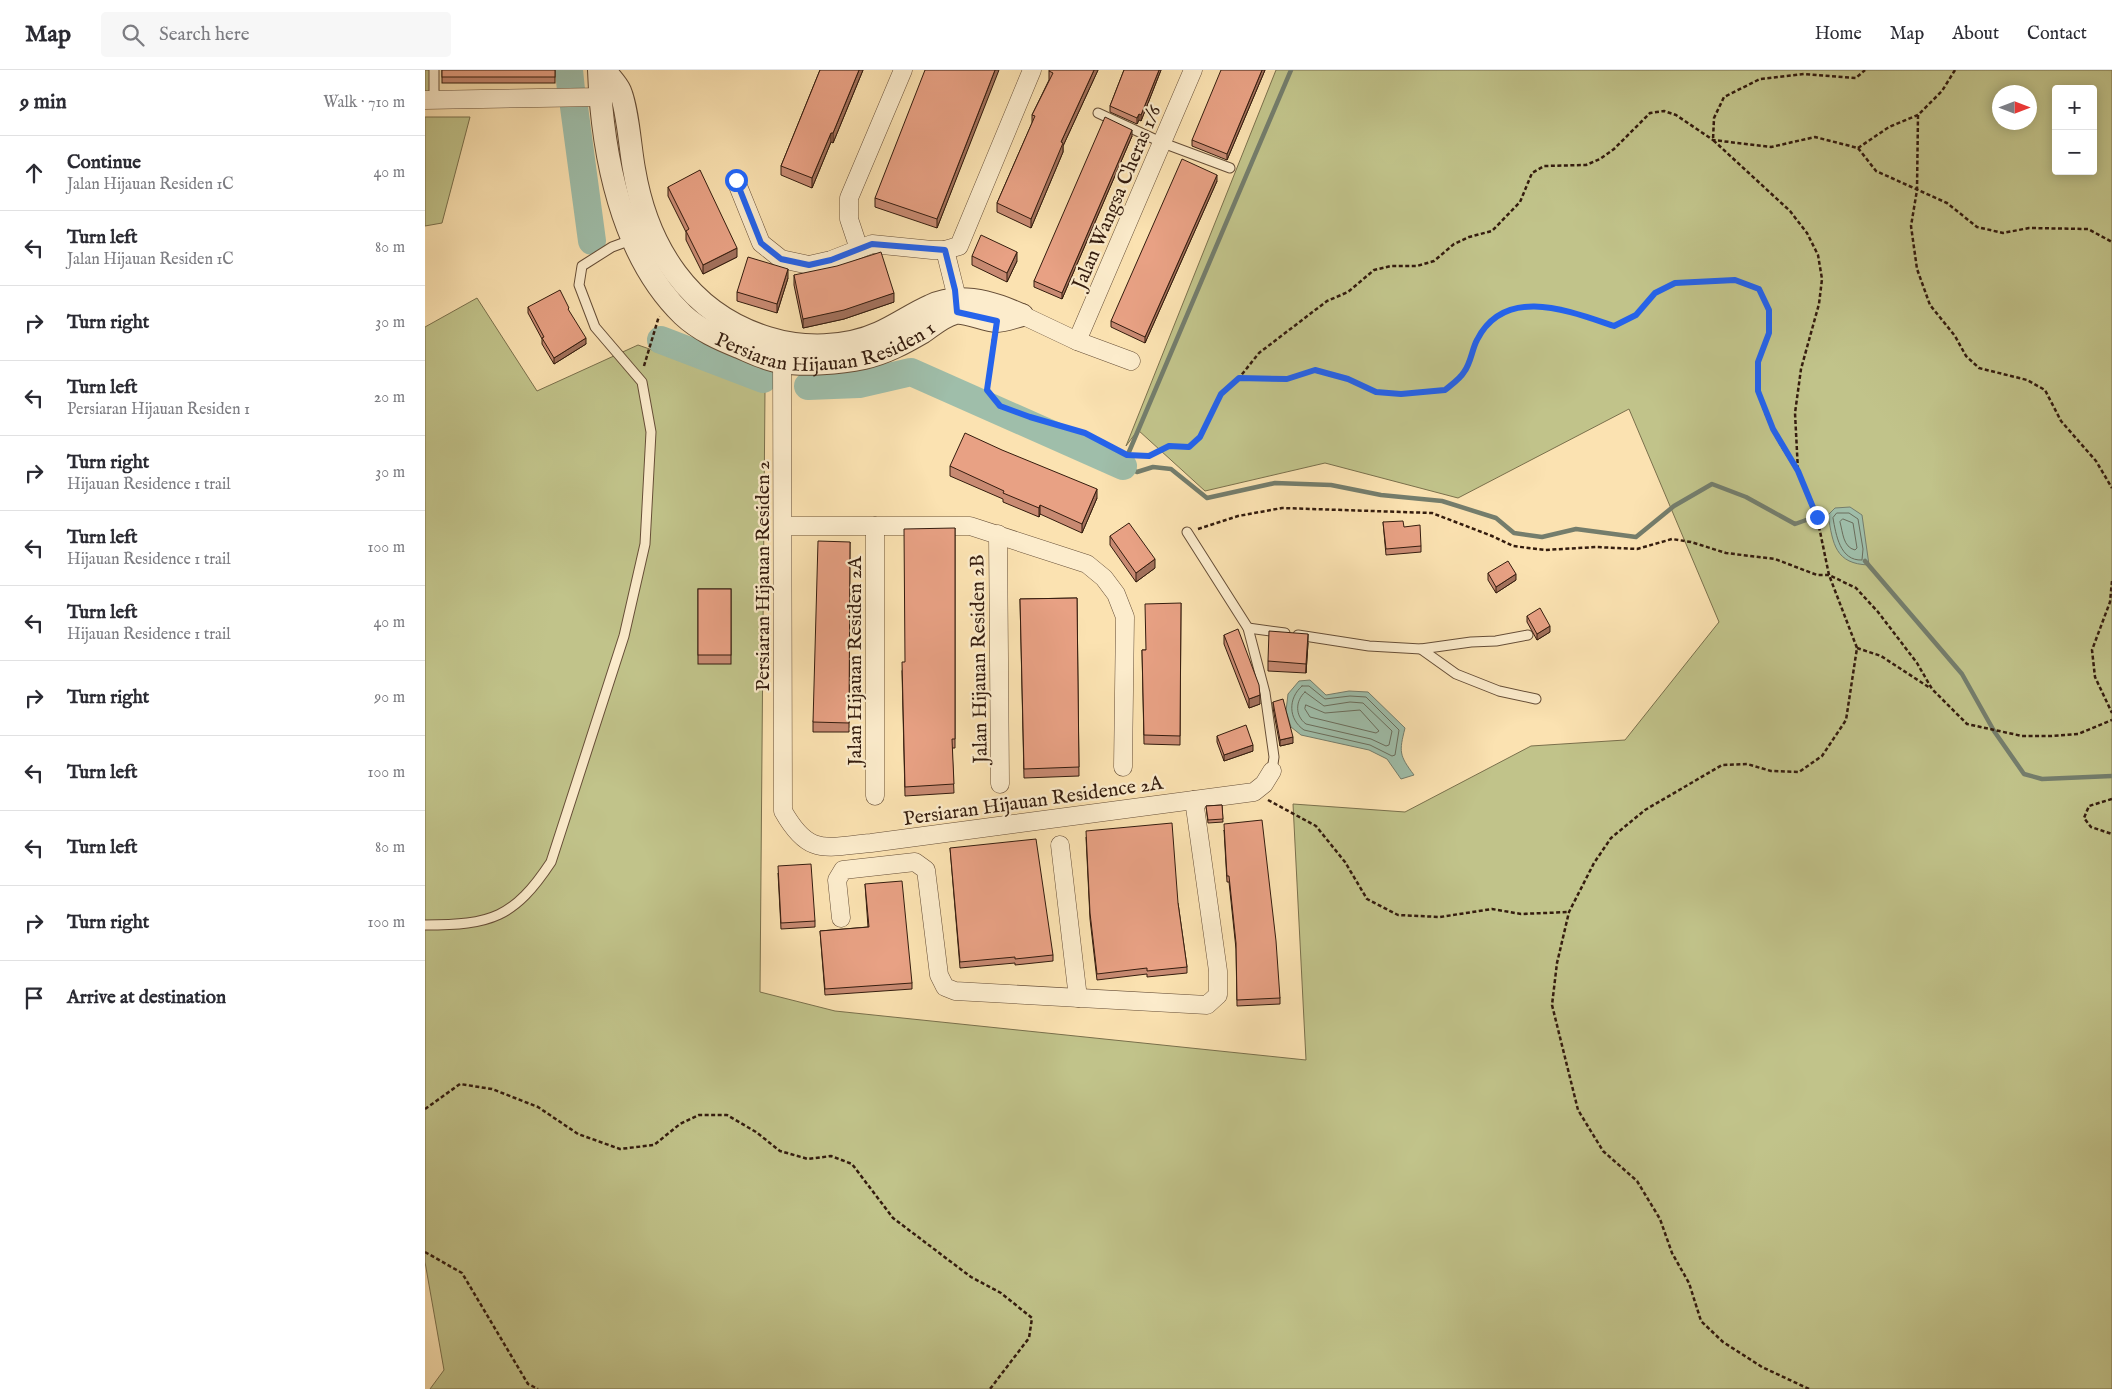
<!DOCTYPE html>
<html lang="en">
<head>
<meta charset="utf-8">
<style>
  :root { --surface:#fff; --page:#f7f7f7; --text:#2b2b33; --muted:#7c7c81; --line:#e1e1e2 }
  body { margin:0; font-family:"IM FELL English",serif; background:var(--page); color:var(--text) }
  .controls { position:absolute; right:15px; top:15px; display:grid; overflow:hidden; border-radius:5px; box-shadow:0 2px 12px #0003 }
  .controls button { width:45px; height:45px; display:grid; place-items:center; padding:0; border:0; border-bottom:1px solid var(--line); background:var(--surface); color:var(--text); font:25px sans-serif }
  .compass { position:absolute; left:1567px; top:15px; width:45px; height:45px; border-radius:50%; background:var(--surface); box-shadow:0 2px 12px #0003; rotate:90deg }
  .stop { position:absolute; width:15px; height:15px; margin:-11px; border:4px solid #2563eb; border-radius:50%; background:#fff }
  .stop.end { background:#2563eb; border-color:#fff; box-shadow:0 1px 5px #0008 }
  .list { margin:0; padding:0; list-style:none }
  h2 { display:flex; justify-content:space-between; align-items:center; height:65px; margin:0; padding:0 20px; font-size:21px }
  h2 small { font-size:16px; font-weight:400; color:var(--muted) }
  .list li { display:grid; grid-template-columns:32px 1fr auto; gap:15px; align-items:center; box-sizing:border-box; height:75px; padding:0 20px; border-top:1px solid var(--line) }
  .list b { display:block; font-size:19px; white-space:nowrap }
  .list p { margin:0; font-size:16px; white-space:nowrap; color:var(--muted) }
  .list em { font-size:16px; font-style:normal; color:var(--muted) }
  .icon { flex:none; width:28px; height:28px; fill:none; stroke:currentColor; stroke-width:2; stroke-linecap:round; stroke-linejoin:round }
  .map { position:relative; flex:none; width:1687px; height:1319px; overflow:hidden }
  header { display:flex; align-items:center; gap:30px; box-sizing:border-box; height:70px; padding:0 25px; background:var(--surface); border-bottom:1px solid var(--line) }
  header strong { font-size:24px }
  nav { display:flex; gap:28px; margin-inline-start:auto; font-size:18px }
  .search { width:350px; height:45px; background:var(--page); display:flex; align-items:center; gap:12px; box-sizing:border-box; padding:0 18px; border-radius:5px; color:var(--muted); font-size:19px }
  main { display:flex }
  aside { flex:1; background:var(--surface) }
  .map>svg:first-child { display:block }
  .green { fill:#c1c38a; stroke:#7a704c; fill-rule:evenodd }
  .water { fill:#9fbeaa; stroke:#747d6c }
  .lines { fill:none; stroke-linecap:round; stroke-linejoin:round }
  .shore { stroke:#6a6d5c; stroke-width:1 }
  .stream { stroke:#747d6c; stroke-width:4.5 }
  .river { stroke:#9fbeaa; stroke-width:28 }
  .service-casing { stroke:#664e37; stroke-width:11 }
  .minor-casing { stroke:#664e37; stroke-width:19 }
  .tertiary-casing { stroke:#664e37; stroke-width:24 }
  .path { stroke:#341c0e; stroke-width:2.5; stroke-dasharray:4 2.5; stroke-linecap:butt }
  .service { stroke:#fceccc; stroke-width:9 }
  .minor { stroke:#fceccc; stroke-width:18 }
  .tertiary { stroke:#fceccc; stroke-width:22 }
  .wall { fill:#c88a72; stroke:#341c0e }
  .shaded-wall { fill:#a2715c; stroke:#341c0e }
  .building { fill:#e8a184; stroke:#341c0e }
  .route { stroke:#2563eb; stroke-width:6 }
  .labels { text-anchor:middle; stroke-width:4.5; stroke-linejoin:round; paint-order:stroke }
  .street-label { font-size:20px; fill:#341c0e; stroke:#fceccc }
</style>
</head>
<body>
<header>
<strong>Map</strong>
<div class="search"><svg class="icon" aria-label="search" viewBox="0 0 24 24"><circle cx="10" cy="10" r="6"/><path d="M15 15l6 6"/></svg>Search here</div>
<nav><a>Home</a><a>Map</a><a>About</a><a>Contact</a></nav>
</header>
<main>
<aside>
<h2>9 min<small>Walk · 710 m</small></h2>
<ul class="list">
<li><svg class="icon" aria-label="ahead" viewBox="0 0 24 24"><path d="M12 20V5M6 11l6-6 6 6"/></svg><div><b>Continue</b><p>Jalan Hijauan Residen 1C</p></div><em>40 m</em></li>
<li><svg class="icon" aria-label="left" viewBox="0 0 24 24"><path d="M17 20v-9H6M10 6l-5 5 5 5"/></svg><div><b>Turn left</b><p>Jalan Hijauan Residen 1C</p></div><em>80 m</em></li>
<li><svg class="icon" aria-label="right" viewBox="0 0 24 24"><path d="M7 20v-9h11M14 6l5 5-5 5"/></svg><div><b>Turn right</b></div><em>30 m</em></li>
<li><svg class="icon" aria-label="left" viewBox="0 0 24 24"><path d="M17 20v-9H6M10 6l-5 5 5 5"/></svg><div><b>Turn left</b><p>Persiaran Hijauan Residen 1</p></div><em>20 m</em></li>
<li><svg class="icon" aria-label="right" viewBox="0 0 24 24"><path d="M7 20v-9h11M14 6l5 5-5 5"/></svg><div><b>Turn right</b><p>Hijauan Residence 1 trail</p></div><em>30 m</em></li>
<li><svg class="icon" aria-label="left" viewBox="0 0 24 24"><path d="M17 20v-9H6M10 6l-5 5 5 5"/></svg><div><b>Turn left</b><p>Hijauan Residence 1 trail</p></div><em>100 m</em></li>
<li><svg class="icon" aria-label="left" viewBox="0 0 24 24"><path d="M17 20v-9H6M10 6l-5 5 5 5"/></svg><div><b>Turn left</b><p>Hijauan Residence 1 trail</p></div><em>40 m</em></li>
<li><svg class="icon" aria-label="right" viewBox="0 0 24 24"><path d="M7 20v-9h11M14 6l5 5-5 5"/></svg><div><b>Turn right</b></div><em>90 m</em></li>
<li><svg class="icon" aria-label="left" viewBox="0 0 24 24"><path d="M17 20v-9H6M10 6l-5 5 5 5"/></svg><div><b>Turn left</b></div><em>100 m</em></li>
<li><svg class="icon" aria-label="left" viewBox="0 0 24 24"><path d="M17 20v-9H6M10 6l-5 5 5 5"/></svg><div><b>Turn left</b></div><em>80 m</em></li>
<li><svg class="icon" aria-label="right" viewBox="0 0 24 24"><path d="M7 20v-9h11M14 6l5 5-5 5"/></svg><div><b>Turn right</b></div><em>100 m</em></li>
<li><svg class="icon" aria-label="arrive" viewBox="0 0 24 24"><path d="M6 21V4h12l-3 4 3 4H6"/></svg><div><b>Arrive at destination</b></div></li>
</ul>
</aside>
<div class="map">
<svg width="1687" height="1319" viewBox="0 0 1687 1319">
  <rect width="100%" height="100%" fill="#fbe2b1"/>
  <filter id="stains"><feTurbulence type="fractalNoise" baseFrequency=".004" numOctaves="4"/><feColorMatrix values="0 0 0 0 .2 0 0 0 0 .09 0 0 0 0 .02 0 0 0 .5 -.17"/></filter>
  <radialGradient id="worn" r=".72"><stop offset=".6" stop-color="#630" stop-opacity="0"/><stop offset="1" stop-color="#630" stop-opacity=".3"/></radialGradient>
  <g class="green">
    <rect x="0" y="0" width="6" height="24"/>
    <path d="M851 0H1687V1319H5L19 1300 0 1192V257L52 228 112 321 213 275 340 319 335 922 410 941 881 990 868 734 980 742 1106 676 1200 670 1294 552 1204 339 1033 428 900 393 780 421 713 360 701 376ZM1631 19H1668V101H1631ZM1574 22H1604V52H1574Z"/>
    <polygon points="0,47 45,47 17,153 0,156"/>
  </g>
  <g class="water">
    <path d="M1425 437 1437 445 1444 495C1410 494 1408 474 1403 445L1410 438Z"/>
    <path d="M885 610 901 625 924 621 943 622 980 658C974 682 974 685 989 705L976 709 962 689 944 680 876 665 866 657 861 641 863 624 874 611Z"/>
  </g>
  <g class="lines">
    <g class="shore">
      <path d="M1412 443H1424L1433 449 1438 479 1437 490C1415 491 1411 465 1408 448Z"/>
      <path d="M1418 449 1428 453 1432 478 1430 480C1418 477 1418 463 1415 452Z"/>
      <path d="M877 616H884L900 629 925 626 941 627 974 660 970 685 967 686 945 675 879 660C863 649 863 628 877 616Z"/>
      <path d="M880 622 899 636 925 632 938 633 967 661 964 675 961 676 946 669 881 654C870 646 870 631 880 622Z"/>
      <polygon points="881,635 900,643 935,640 954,661 951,663 885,647 880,639"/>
    </g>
    <g class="stream">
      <polyline points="866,0 698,396 712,402 728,397 746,399 782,428 850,413 906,415 956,425 1017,431 1071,448 1089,463 1117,467 1151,459 1211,467 1249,436 1287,414 1321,427 1370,454 1384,449"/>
      <polyline points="1440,491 1537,604 1569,661 1599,704 1617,709 1687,706"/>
    </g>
    <g class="river">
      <polyline points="144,0 146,20"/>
      <polyline points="149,37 167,171"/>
      <polyline points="236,270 338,309"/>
      <polyline points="383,316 434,314 486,302 698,396"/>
    </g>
    <defs>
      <g id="service">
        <polyline points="9,0 9,29"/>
        <polyline points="673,43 738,73 805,98"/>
        <polyline points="762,462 823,558 840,623 849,687 847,701"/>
        <polyline points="823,558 860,563"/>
        <polyline points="873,565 944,576 996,579 1046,572 1071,571 1103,565"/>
        <polyline points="996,579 1031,604 1074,621 1111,629"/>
        <path d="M0 855C66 855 89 848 126 792L199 566 220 474 226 362 217 312 170 257 154 215 157 196 187 177 206 170"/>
      </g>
      <g id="minor">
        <polyline points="0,30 175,27 186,23"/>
        <polyline points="311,111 336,173 356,189 384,195 406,190 447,174 507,180 520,180 534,176 607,0"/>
        <polyline points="434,179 424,149 424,128 478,0"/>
        <polyline points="520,180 530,220 532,241"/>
        <polyline points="597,245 652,271 706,291"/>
        <polyline points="652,271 768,0"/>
        <path d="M357 281 358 741C384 787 400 777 446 773L829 722 839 714 847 701"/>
        <polyline points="359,456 545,456 662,494 679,508 691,524 700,547 698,697"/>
        <polyline points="450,456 450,726"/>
        <polyline points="573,464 575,714"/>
        <polyline points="635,775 653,928"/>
        <polyline points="416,848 412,810 418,800 490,792 501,800 514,905 520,917 530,921 782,935 793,925 793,901 769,730"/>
      </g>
      <g id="tertiary">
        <path id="s1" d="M174 0C177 83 196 185 258 245 274 260 294 269 314 277 328 283 341 290 356 292 380 296 415 293 439 288 461 283 479 273 498 262 508 255 518 246 530 243 539 241 560 250 571 251 579 251 589 247 597 245"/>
        <path d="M179 0C184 6 192 14 195 21 203 40 205 78 209 99 222 177 264 244 343 268 378 279 421 278 454 263 472 255 487 244 505 236 534 222 568 232 596 245"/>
      </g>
    </defs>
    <use href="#service" class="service-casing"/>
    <use href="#minor" class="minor-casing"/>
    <use href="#tertiary" class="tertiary-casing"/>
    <g class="path">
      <polyline points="1493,45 1492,120 1486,156 1492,199 1505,235 1530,266 1541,286 1554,298 1602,310 1620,320 1636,351 1671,391 1687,418"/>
      <polyline points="1433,78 1464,57 1493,45 1517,21 1530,0"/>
      <polyline points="568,269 562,320 575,336 605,347 660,363 702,385 724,386 745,376 763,377 775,367 796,325 814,308 834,283 902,231 923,222 949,200 966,196 992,196 1009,191 1029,174 1044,167 1067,161 1095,132 1107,103 1119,96 1161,95 1175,89 1189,79 1225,43 1239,41 1251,45 1288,70 1346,77 1390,67 1433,78 1451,101 1522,133 1552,157 1578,163 1604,158 1663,159 1687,172"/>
      <polyline points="219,296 234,246"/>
      <path d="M814 308 862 309 890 300 923 309 951 322 976 324 1020 321C1026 315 1035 309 1039 302 1046 293 1047 279 1052 270 1080 215 1144 241 1189 255L1211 245 1231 223 1250 213 1310 210 1334 219C1341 234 1348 249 1342 266 1339 275 1335 283 1333 292 1326 326 1353 374 1373 401"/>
      <polyline points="773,459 813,446 857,438 1007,443 1067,466 1088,476 1120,480 1171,477 1212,479 1247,469 1266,472 1301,483 1350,489 1392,505 1404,505 1431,518 1453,542 1492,593 1507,619 1542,654 1597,666 1626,666 1653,664 1687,650"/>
      <polyline points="1687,511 1685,532 1667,580 1670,607 1687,643"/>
      <polyline points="1432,578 1456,586 1505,618"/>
      <polyline points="1687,729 1664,736 1659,748 1666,757 1687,764"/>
      <polyline points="843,730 891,756 920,792 942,829 973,845 1015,847 1067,839 1096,844 1144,842"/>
      <polyline points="0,1039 35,1014 67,1019 113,1037 153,1064 195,1079 229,1075 255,1054 274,1045 302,1045 331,1062 355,1081 383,1089 406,1086 427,1094 468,1148 546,1207 576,1223 607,1248 604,1268 565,1319"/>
      <polyline points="0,1182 37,1203 103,1314 113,1319"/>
      <polyline points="1384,1319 1337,1297 1298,1272 1276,1251 1264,1213 1247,1183 1235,1149 1212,1111 1178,1081 1153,1040 1127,935 1132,893 1144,842 1169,793 1186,768 1220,740 1297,695 1322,694 1346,701 1374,702 1397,686 1421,650 1432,578 1404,505 1392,447 1373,401 1370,343 1376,299 1394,234 1397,209 1393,185 1382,163 1365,141 1288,70 1289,48 1299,27 1335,9 1379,4 1431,8 1440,0"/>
    </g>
    <use href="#service" class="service"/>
    <use href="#minor" class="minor"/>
    <use href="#tertiary" class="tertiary"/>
  </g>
  <g class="wall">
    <rect x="17" y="0" width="113" height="13"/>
    <polygon points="395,0 438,0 408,73 406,72 387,118 356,105 356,96"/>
    <polygon points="673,0 638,76 638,82 606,158 572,142 572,133 607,53 607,45 624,10 624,1"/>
    <polygon points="699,0 736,0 716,51 714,50 712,54 685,42 685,36"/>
    <polygon points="840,0 802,90 767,76 767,70"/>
    <polygon points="571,5 512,158 450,137 450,128"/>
    <polygon points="707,66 637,229 609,217 609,211"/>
    <polygon points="792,111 720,273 686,257 686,251"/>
    <polygon points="243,117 312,187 278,204 261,170 261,162 243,126"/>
    <polygon points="547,186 592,191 582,212 547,195"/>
    <polygon points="369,205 469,232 419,249 378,258 369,215"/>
    <polygon points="363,208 352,243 312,231 312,222"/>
    <polygon points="103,237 144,242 161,274 129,294 117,274 117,269 103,243"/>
    <polygon points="525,396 672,428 657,463 615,444 614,447 578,432 578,429 525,406"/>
    <polygon points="958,452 979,457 996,476 996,482 961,485"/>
    <polygon points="530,458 530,678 527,678 529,723 480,726 477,601"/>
    <polygon points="685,466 730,498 711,512 685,475"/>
    <polygon points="425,472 424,662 388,662 388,652"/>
    <polygon points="1063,503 1091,510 1071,523 1063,510"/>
    <rect x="273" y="519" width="33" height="75"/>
    <polygon points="652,528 654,706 599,708 595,529"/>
    <polygon points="756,533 755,675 719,674 717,580 721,580"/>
    <polygon points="1102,546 1125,562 1112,570 1102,552"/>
    <polygon points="799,565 835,634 824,638 799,574"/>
    <polygon points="883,573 881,603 843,601 843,591"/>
    <polygon points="848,632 868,673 855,676 848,638"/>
    <polygon points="792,666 828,681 799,691 792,672"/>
    <polygon points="797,735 798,752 783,753 781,736"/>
    <polygon points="799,760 855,928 855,934 812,936 811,879 804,812 802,812"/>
    <polygon points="661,767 753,833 762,897 762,903 722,907 722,904 672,910 665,849"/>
    <polygon points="525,778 628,885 628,891 590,895 590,893 535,898"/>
    <polygon points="353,803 390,851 390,857 356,859"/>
    <polygon points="440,814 487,913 487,919 400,925 395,861 443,857"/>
  </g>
  <g class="shaded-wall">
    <polygon points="434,0 438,0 408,73 408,63"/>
    <polygon points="570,0 574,0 512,158 512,149"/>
    <polygon points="669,0 673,0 638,76 638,82 606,158 606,149 636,72"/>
    <polygon points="734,0 736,0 716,51 716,45"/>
    <polygon points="837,0 840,0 802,90 802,84"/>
    <polygon points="714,44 714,50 712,54 712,48"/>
    <polygon points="707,60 707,66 637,229 637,223"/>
    <polygon points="406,63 406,72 387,118 387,108"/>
    <polygon points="792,105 792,111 720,273 720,267"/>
    <polygon points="312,178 312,187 278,204 278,195"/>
    <polygon points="592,182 592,191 582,212 582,203"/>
    <polygon points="363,199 363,208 352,243 352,234"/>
    <polygon points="469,223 469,232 419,249 378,258 378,249"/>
    <polygon points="161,268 161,274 129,294 129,288"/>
    <polygon points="672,419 672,428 657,463 657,454"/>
    <polygon points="615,435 615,444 614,447 614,438"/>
    <polygon points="730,489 730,498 711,512 711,503"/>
    <polygon points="1091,504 1091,510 1071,523 1071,517"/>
    <polygon points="1125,556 1125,562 1112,570 1112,564"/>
    <polygon points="883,564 883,573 881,603 881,594"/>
    <polygon points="835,625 835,634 824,638 824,629"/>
    <polygon points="868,667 868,673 855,676 855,670"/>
    <polygon points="828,675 828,681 799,691 799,685"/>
  </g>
  <g class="building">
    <rect x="17" y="0" width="113" height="7"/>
    <polygon points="395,0 434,0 408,63 406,63 387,108 356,96"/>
    <polygon points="500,0 570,0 512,149 450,128"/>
    <polygon points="624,0 669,0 636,72 638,73 606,149 572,133 610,46 607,45 628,3 624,1"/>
    <polygon points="699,0 734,0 716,45 714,44 712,48 685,36"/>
    <polygon points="796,0 837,0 802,84 767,70"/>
    <polygon points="680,47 707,60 637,223 609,211"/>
    <polygon points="757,89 792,105 720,267 686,251"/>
    <polygon points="275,100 312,178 278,195 261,161 264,159 243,117"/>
    <polygon points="556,165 592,182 582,203 547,186"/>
    <polygon points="456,182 469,223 419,240 378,249 369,205 412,196"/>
    <polygon points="323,187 363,199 352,234 312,222"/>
    <polygon points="135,220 144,238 143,239 161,268 129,288 117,268 119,267 103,237"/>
    <polygon points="540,363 577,380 672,419 657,454 615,435 614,438 578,423 579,421 525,396"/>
    <polygon points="978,451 979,457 995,455 996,476 961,479 958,452"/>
    <polygon points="704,453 730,489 711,503 685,466"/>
    <polygon points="530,458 530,669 527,669 529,714 480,717 477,592 480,592 479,459"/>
    <polygon points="393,471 425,472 424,653 388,652"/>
    <polygon points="1083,491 1091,504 1071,517 1063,503"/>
    <rect x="273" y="519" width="33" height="66"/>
    <polygon points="652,528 654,697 599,699 595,529"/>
    <polygon points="756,533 755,666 719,665 717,580 721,580 720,534"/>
    <polygon points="1115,538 1125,556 1112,564 1102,546"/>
    <polygon points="813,559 834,615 835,625 824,629 799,565"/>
    <polygon points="844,561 883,564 881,594 843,591"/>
    <polygon points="858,629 868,667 855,670 848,632"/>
    <polygon points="821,655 828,675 799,685 792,666"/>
    <polygon points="797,735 798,749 783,750 781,736"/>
    <polygon points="837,750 851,871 855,928 812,930 811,873 804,806 802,806 799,754"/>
    <polygon points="747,753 753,833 762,897 722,901 722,898 672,904 665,843 661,761"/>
    <polygon points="611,769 628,885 590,889 590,887 535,892 525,778"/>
    <polygon points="386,794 390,851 356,853 353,796"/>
    <polygon points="477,811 487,913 400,919 395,861 444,857 440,814"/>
  </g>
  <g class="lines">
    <path class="route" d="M311 110 336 173 356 189 384 195 406 190 447 174 520 180 530 220 532 242 572 251 562 320 575 336 605 347 660 363 702 385 724 386 744 376 764 377 775 367 796 324 814 308 862 309 890 300 923 309 951 322 976 324 1020 320C1026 315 1035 309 1039 302 1046 293 1047 279 1052 270 1080 215 1144 241 1189 256L1211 245 1230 223 1250 213 1310 210 1334 219 1344 240V263L1333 292V321L1348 359 1373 401 1392 447"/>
  </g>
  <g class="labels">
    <g class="street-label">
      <text transform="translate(691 127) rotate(-67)" y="7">Jalan Wangsa Cheras 1/6</text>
      <text dy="7" stroke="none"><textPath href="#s1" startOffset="420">Persiaran Hijauan Residen 1</textPath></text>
      <text transform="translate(337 506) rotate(-90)" y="7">Persiaran Hijauan Residen 2</text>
      <text transform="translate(553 589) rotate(-91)" y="7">Jalan Hijauan Residen 2B</text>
      <text transform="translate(429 591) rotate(-90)" y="7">Jalan Hijauan Residen 2A</text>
      <text transform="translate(608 730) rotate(-8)" y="7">Persiaran Hijauan Residence 2A</text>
    </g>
  </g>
  <rect width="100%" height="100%" filter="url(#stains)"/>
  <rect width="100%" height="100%" fill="url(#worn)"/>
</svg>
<div class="controls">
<button>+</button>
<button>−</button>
</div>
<svg class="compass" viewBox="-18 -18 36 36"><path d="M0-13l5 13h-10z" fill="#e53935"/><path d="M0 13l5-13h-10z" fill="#7c7c81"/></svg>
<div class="stop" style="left:311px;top:110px"></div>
<div class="stop end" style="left:1392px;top:447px"></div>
</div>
</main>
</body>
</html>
